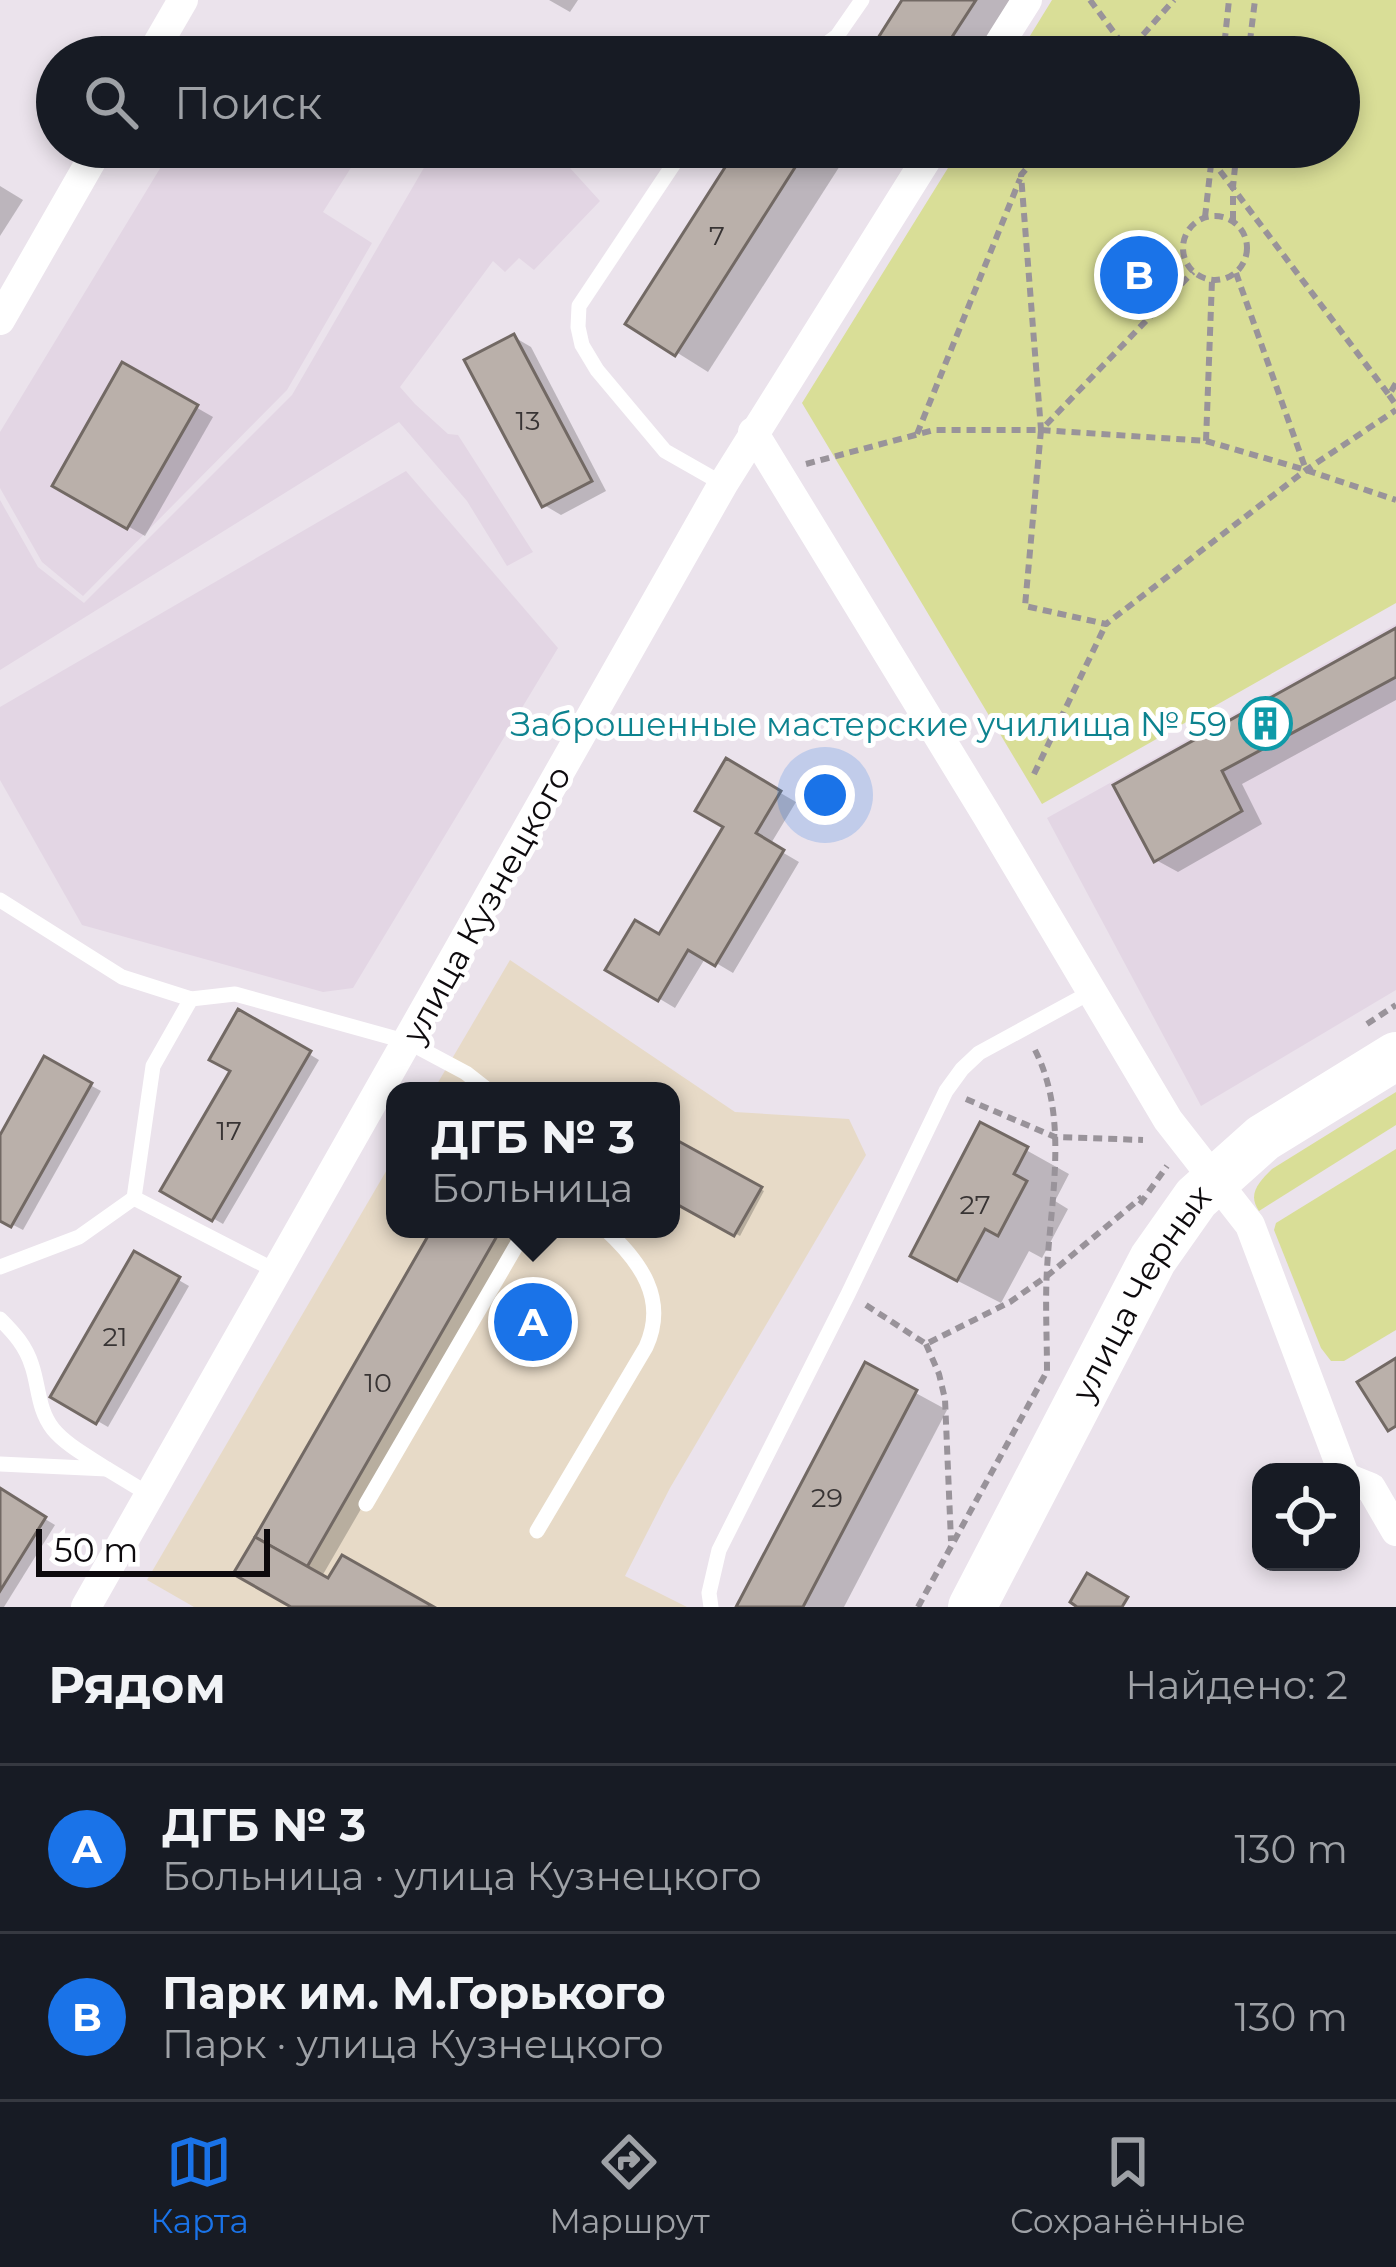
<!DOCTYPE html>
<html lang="ru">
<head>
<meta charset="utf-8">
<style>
  :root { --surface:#171b24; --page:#20242c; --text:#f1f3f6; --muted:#9ea1a6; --line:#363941; --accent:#1a73e8 }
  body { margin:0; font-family:Montserrat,sans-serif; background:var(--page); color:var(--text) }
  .controls { position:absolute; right:36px; bottom:36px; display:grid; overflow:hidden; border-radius:24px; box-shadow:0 6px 18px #0003 }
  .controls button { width:108px; height:108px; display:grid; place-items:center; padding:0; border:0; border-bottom:3px solid var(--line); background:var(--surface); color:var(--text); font:60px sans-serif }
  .scale { position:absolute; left:36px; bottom:30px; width:234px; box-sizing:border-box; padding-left:12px; border:6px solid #0d0a0d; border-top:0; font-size:33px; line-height:42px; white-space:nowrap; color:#0d0a0d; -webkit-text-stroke:9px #fff; paint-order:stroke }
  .you { position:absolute; left:825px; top:795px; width:42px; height:42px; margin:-30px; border:9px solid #fff; border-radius:50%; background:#1a73e8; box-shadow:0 0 0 18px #1a73e833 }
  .badge { display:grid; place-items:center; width:78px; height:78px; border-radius:50%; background:var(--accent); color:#fff; font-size:39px; font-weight:700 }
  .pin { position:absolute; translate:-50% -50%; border:6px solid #fff; box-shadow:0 3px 12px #0006 }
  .popup { position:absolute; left:386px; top:1082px; width:294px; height:156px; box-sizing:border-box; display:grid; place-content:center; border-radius:24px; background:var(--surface); filter:drop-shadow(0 3px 9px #0005); font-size:39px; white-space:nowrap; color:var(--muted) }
  .popup b { font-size:45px; color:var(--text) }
  .popup::after { content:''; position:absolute; left:50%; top:100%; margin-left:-24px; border:24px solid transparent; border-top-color:var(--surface) }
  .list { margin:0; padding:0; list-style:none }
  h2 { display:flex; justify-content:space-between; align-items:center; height:156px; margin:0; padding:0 48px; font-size:51px }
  h2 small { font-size:39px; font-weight:400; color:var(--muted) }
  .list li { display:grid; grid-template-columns:78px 1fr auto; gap:36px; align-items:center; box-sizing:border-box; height:168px; padding:0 48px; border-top:3px solid var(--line) }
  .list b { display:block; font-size:45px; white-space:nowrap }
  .list p { margin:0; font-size:39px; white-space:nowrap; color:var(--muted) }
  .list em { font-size:39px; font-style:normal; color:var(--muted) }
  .icon { flex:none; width:66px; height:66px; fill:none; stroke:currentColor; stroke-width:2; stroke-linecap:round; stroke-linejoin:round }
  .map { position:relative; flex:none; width:1396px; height:1607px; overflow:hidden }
  .search { position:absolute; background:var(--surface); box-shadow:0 6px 18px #0003; left:36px; right:36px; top:36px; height:132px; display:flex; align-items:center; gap:30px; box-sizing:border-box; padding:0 42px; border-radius:66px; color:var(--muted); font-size:45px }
  .sheet { height:492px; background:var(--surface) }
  nav { display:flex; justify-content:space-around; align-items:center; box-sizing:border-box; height:168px; border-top:3px solid var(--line); background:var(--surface); font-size:33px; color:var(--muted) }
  nav a { display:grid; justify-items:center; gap:6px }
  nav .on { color:var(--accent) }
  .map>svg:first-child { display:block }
  .built { fill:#e3d6e4 }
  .medical { fill:#e7dac7 }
  .green { fill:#d9de97 }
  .shadow { fill:#0003 }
  .building { fill:#bab0aa; stroke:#726964; stroke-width:3 }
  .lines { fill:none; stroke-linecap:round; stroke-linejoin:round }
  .path { stroke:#99939a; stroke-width:6; stroke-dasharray:9 6; stroke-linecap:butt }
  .service { stroke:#fff; stroke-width:15 }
  .minor { stroke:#fff; stroke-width:30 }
  .primary { stroke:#fff; stroke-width:48 }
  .labels { text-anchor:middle; stroke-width:10; stroke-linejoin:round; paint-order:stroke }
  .number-label { font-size:27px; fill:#383434 }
  .culture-label { font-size:33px; fill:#0d838f; stroke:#fff; text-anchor:end }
  .street-label { font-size:33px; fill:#0d0a0d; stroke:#fff }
</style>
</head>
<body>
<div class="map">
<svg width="1396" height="1607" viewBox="0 0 1396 1607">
  <rect width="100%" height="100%" fill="#ebe3ec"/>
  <g class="built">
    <polygon points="173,147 364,147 323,212 372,243 287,390 83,596 42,562 0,488 0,432"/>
    <polygon points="436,147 551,147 600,201 534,270 519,258 505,272 493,261 400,387 415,404 448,434 458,435 533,552 507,566 467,501 399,422 0,670 0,500 38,567 84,603 292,395"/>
    <polygon points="406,471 558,648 353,988 323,992 82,925 0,780 0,707"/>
    <polygon points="1396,624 1396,990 1201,1106 1047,818"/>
  </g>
  <polygon class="medical" points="510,960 735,1112 849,1119 866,1155 670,1488 625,1576 687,1607 194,1607 147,1580 395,1156 395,1229 671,1229 671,1091 433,1091"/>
  <g class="green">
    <polygon points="1052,0 1396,0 1396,603 1042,804 802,403 961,147 1339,147 1339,57 1017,57"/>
    <path d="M1396 1092V1125L1259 1211C1247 1194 1259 1182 1272 1169Z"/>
    <polygon points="1396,1149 1396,1330 1344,1361 1331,1361 1321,1348 1274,1230 1276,1223"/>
  </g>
  <g class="shadow">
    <polygon points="549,0 578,0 570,12"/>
    <polygon points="906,0 1019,0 982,57 869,57"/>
    <polygon points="742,147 852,147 708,372 630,323"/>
    <polygon points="891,147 925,147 916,161"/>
    <polygon points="0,186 23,200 0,236"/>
    <polygon points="514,337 531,347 606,491 561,515 544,505"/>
    <polygon points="124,366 213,417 145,536 56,485"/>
    <polygon points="1396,631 1396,700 1242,784 1262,824 1178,872 1156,860 1117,786"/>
    <polygon points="727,762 796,802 770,845 799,862 733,973 706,957 675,1008 610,969 661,938 727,826"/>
    <polygon points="240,1013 319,1060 223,1224 164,1190 234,1070"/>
    <polygon points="45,1060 101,1091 23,1230 0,1218 0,1141"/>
    <polygon points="671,1140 764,1191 740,1236 671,1198"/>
    <polygon points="1026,1150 1069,1174 1055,1201 1068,1209 1042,1258 1029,1251 1001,1303 956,1280"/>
    <polygon points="436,1229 523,1229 321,1578 428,1607 297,1607 237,1573"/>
    <polygon points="135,1255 189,1286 108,1427 54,1396"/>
    <polygon points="866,1366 947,1410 844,1607 740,1607"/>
    <polygon points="0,1492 55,1525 4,1607 0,1607"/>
  </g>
  <g class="building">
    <polygon points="902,0 976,0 939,57 866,57"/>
    <polygon points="738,147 808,147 675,356 625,324"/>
    <polygon points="514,334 592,481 542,507 464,360"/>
    <polygon points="122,362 198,405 127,529 52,486"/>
    <polygon points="1396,628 1396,677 1222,771 1242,811 1154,862 1113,785"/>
    <polygon points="726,758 781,791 756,833 784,850 715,966 688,950 658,1001 605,970 635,920 659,934 723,827 695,811"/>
    <polygon points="238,1009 311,1051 212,1221 160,1191 230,1071 209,1060"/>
    <polygon points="44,1056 92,1083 11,1227 0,1221 0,1135"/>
    <polygon points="980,1122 1028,1147 1014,1174 1027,1181 998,1236 985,1229 957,1281 910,1256"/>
    <polygon points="671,1137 762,1187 734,1236 671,1201"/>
    <polygon points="432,1229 501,1229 307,1567 255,1537"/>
    <polygon points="134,1251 180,1277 96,1424 50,1397"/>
    <polygon points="1396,1358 1396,1426 1388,1431 1357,1382"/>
    <polygon points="865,1362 917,1390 803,1607 736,1607"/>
    <polygon points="0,1488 46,1517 0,1591"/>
    <polygon points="255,1537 328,1578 342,1555 434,1607 291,1607 233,1574"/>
    <polygon points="1087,1573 1128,1597 1122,1607 1077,1607 1070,1602"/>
  </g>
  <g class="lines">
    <g class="path">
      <polyline points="1090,0 1132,57"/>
      <polyline points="1123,57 1174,0"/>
      <polyline points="1223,57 1229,0"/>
      <polyline points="1248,57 1255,0"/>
      <polyline points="1045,147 1021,175 1041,430 1193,272"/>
      <polyline points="1202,147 1389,395 1396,383"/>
      <circle cx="1215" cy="248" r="32"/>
      <polyline points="1205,217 1213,147"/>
      <polyline points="1233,220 1233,187 1237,147"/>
      <polyline points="1236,273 1306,470 1396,500"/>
      <polyline points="1389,395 1396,405"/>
      <polyline points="1041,430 1025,606 1106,624 1306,470 1396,410"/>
      <polyline points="917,434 1020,179"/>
      <polyline points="1206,441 1306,470"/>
      <polyline points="806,464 934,430 1041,430 1206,441 1212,280"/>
      <polyline points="1034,774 1106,624"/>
      <polyline points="1367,1024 1396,1005"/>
      <path d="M1035 1050C1069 1117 1051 1197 1047 1269 1045 1303 1047 1337 1047 1371"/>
      <polyline points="966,1099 1055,1137 1143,1140"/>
      <polyline points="1140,1204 1167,1166"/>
      <polyline points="866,1305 926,1344 1010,1302 1047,1276 1142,1197"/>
      <polyline points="926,1344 939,1374 945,1399 951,1541"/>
      <polyline points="918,1607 1046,1373"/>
    </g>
    <g class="service">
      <polyline points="770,57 822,47 837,36 862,0"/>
      <polyline points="685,147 579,306 578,327 582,345 597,370 665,451 723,484"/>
      <polyline points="0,900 122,977 191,999 235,994 408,1042 466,1073 489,1091"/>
      <polyline points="134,1198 278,1272"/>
      <polyline points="0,1267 79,1237 134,1198 153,1066 191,999"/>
      <path d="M0 1319C14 1333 26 1346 32 1366 39 1387 38 1410 53 1429 66 1445 89 1457 107 1469L0 1464"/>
      <polyline points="107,1469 150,1495"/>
      <polyline points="366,1504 526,1229"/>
      <path d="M537 1531 646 1347C668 1299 640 1261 605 1229"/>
      <polyline points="711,1607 709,1593 719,1550 848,1294 946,1091 962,1069 979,1053 1091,992"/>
    </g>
    <g class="minor">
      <polyline points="150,57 183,0"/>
      <polyline points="991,57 1027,0"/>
      <polyline points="0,320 99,147"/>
      <polyline points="753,432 988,817 1168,1120 1250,1225 1343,1472"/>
      <polyline points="1351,1480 1371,1488 1396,1531"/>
      <polyline points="86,1607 723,484 934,147"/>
    </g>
    <path class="primary" id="s1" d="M972 1607 1153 1259 1196 1198 1263 1138 1396 1056"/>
  </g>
  <defs>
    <symbol id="building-ring" viewBox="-11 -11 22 22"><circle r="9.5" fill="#fff" stroke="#0f9aa8" stroke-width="1.5"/><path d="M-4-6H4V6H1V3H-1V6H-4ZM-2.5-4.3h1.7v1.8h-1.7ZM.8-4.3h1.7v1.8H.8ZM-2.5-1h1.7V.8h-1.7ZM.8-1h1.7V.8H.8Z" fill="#0f9aa8"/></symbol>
  </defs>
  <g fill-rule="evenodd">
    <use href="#building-ring" x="1236" y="694" width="59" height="59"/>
  </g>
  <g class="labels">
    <g class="number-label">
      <text x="717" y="245">7</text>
      <text x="528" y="430">13</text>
      <text x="229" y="1140">17</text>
      <text x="975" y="1214">27</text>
      <text x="115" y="1346">21</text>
      <text x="378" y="1392">10</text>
      <text x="827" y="1507">29</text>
    </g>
    <g class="culture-label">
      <text x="1227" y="736">Заброшенные мастерские училища № 59</text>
    </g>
    <g class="street-label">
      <text transform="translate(486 904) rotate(-61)" y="12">улица Кузнецкого</text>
      <text dy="12" stroke="none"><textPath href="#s1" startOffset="357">улица Черных</textPath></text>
    </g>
  </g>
</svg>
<div class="controls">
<button><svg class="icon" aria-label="locate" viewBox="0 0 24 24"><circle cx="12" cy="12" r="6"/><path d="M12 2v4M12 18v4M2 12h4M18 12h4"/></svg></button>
</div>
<div class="scale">50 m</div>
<div class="you"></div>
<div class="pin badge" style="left:533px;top:1322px">A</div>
<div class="popup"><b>ДГБ № 3</b>Больница</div>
<div class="pin badge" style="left:1139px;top:275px">B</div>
<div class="search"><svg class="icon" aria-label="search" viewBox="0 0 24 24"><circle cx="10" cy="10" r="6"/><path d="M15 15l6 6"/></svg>Поиск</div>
</div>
<section class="sheet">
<h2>Рядом<small>Найдено: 2</small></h2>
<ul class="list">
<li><span class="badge">A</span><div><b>ДГБ № 3</b><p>Больница · улица Кузнецкого</p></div><em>130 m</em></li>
<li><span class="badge">B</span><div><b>Парк им. М.Горького</b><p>Парк · улица Кузнецкого</p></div><em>130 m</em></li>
</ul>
</section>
<nav>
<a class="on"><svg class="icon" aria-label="map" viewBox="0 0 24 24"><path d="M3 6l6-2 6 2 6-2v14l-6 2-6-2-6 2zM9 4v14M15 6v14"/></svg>Карта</a>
<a><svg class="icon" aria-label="directions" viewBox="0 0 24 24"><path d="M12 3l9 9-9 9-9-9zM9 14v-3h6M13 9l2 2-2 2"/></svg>Маршрут</a>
<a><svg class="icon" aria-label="saved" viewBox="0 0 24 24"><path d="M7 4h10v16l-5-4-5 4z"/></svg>Сохранённые</a>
</nav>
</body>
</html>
